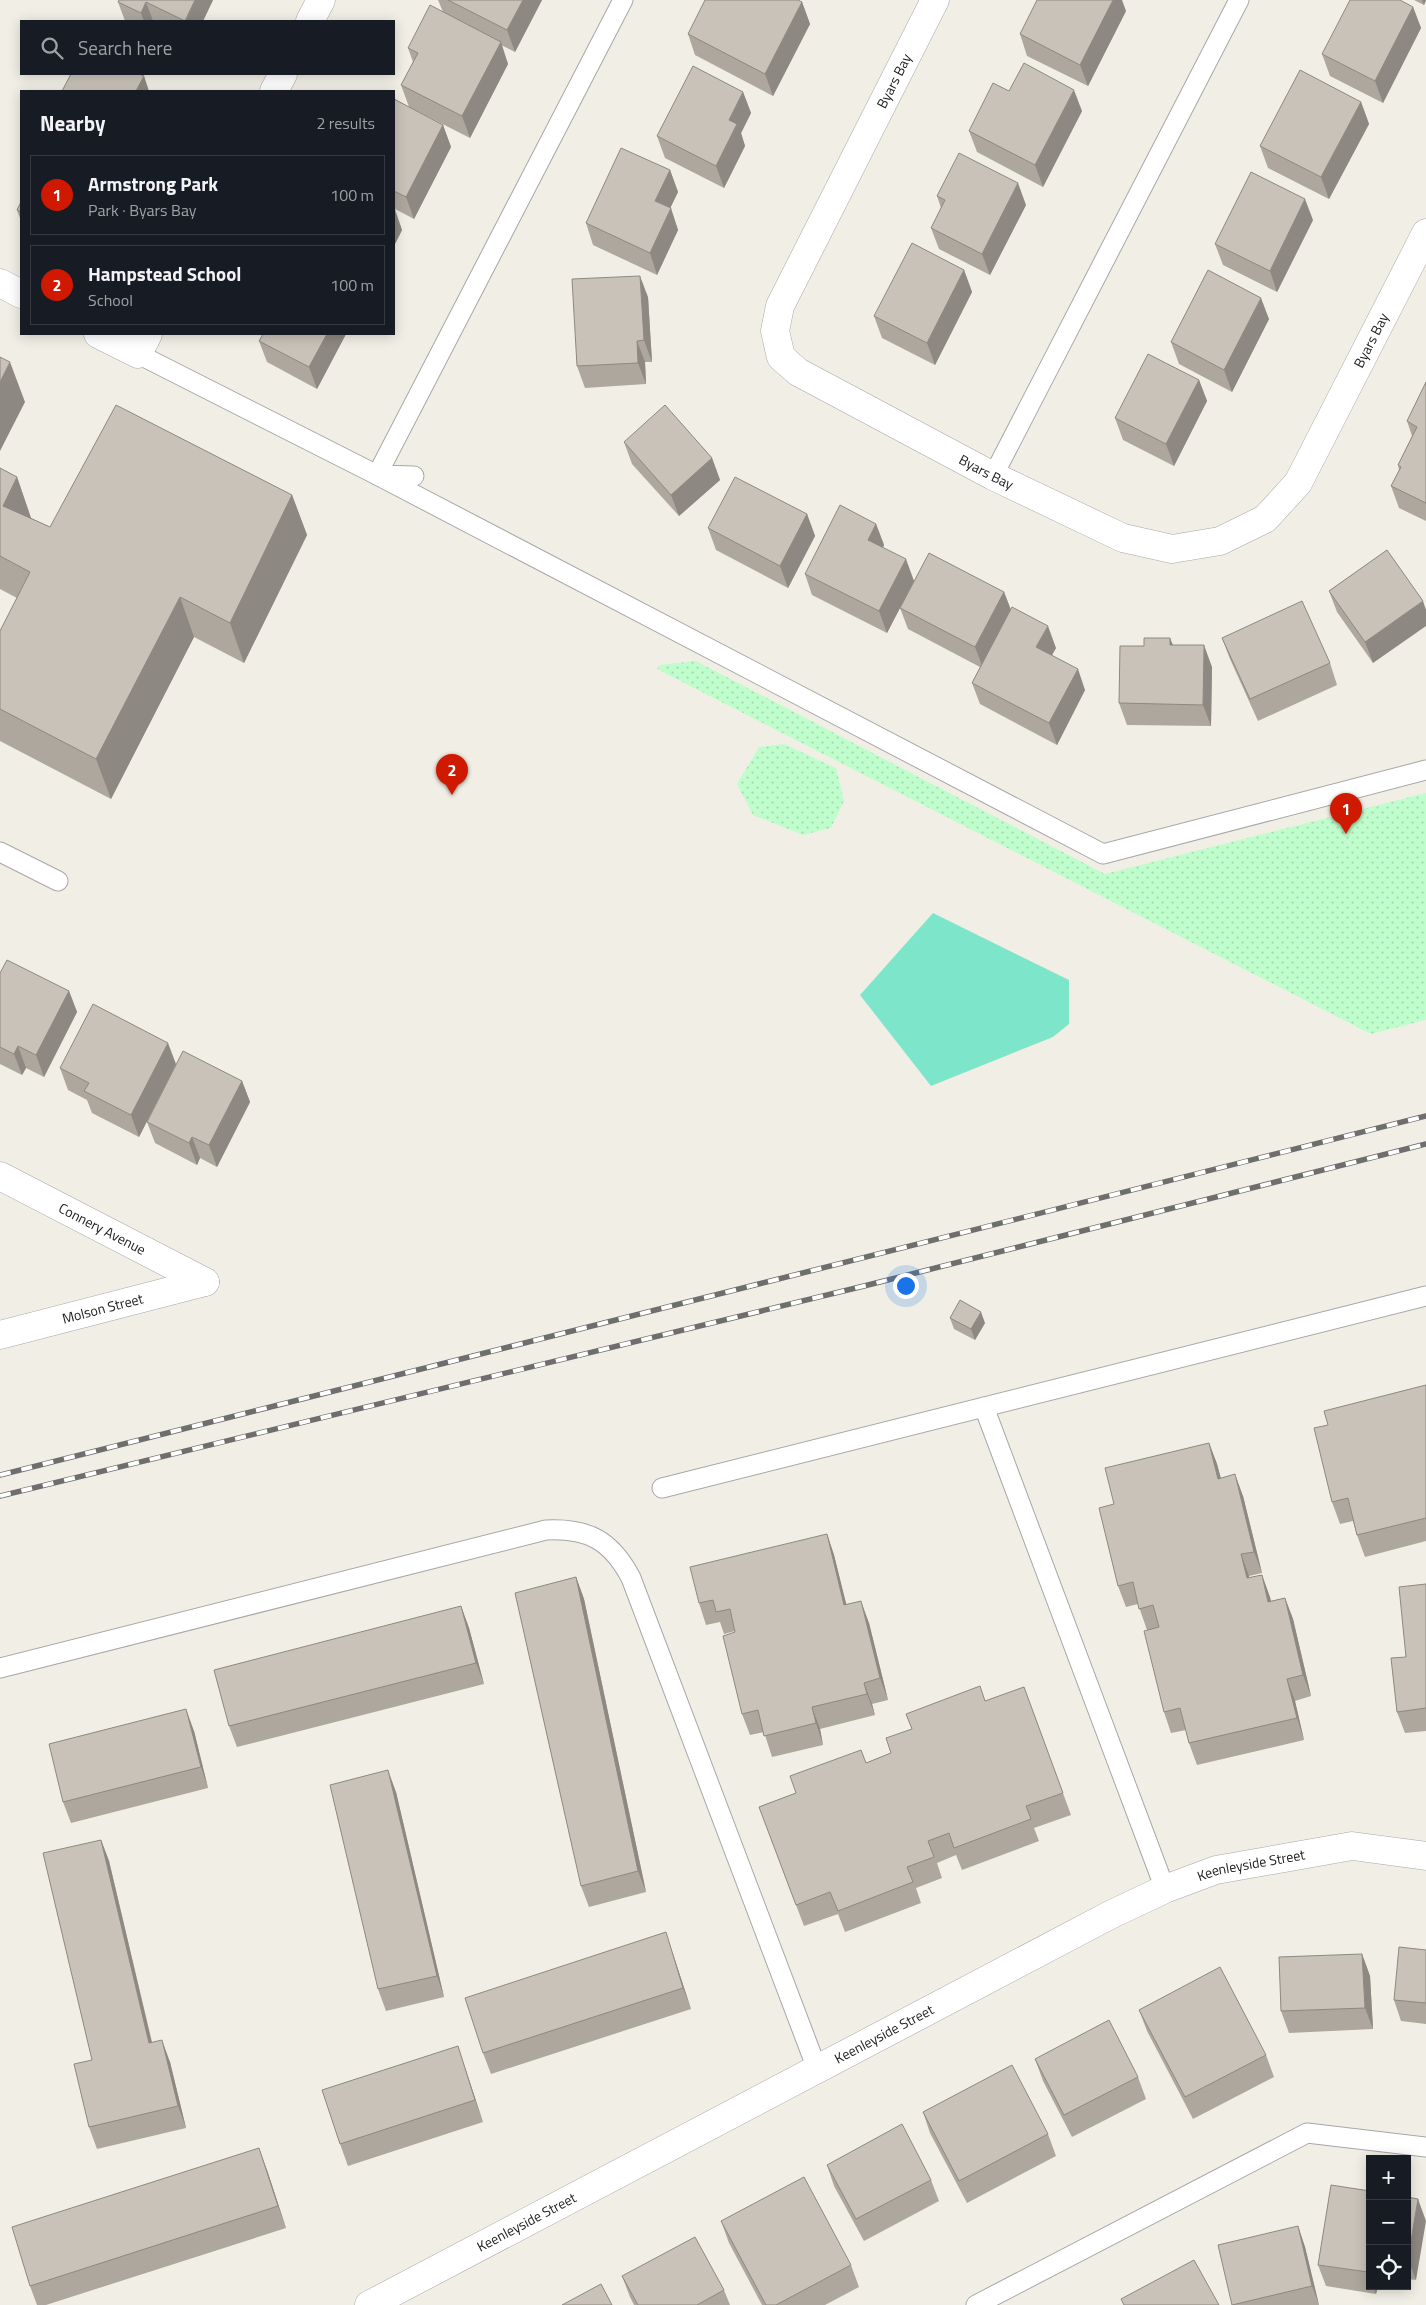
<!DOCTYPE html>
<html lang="en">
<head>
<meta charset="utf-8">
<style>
  :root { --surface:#171b24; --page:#20242c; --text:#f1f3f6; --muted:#9ea1a6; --line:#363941; --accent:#cf1900 }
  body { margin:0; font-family:"Titillium Web",sans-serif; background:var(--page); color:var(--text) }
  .controls { position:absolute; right:15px; bottom:15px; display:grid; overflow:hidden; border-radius:0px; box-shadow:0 2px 12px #0003 }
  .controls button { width:45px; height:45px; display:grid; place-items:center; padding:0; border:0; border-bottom:1px solid var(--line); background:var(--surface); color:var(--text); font:25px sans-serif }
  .you { position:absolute; left:905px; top:1285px; width:18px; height:18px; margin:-12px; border:4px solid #fff; border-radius:50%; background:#1a73e8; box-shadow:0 0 0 8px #1a73e833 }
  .badge { display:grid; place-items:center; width:32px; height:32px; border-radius:50%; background:var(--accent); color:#fff; font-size:16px; font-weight:700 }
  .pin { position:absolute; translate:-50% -41px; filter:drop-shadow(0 1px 2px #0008) }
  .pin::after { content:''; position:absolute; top:26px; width:18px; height:15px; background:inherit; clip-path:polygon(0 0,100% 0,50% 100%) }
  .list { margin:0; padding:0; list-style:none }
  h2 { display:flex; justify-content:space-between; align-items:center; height:65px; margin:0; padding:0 20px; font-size:21px }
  h2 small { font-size:16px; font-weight:400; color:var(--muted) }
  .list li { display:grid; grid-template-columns:32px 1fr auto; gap:15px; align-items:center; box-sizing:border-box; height:80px; margin:0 10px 10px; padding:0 10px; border:1px solid var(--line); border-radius:0px }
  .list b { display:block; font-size:19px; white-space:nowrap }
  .list p { margin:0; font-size:16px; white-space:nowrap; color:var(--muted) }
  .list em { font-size:16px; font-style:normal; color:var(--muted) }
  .icon { flex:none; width:28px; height:28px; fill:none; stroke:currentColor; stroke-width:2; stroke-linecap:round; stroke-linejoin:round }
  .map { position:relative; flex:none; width:1426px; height:2305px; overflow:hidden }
  .search { position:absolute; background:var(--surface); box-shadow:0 2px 12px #0003; left:20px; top:20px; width:375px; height:55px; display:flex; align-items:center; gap:12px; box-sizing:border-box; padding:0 18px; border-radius:0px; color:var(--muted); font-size:19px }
  .panel { position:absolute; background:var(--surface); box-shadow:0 2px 12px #0003; left:20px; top:90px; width:375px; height:245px; border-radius:0px }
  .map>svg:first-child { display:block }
  .park { fill:url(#park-dots) }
  .pitch { fill:#7de6ca }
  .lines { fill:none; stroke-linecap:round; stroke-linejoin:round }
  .service-casing { stroke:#a7a7a7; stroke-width:21 }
  .minor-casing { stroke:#a7a7a7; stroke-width:29 }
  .service { stroke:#fff; stroke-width:19 }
  .minor { stroke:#fff; stroke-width:28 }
  .rail-casing { stroke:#6e6e6e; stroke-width:5.5 }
  .rail { stroke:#fff; stroke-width:4; stroke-dasharray:11; stroke-linecap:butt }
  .wall { fill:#ada79e }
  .shaded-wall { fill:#8d8881 }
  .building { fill:#c9c2b8; stroke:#8d8881 }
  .labels { text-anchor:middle; stroke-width:4.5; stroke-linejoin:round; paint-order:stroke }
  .street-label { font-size:14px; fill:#202020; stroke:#fff }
</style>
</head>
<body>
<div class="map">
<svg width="1426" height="2305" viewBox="0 0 1426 2305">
  <defs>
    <pattern id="park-dots" width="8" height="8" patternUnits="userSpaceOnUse" patternTransform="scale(1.25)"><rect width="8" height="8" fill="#bffecc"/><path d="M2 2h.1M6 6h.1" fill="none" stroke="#a4d9af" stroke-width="1.8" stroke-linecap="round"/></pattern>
  </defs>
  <rect width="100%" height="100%" fill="#f1efe5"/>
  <g class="park">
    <polygon points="696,661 1105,874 1426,793 1426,1020 1371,1034 657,669 660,665"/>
    <polygon points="784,744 836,768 844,801 831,828 803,835 753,815 737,784 759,747"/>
  </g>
  <polygon class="pitch" points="933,913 1069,980 1069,1024 1053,1037 931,1086 860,995"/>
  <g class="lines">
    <defs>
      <g id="service">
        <polyline points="138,354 377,475 1103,854 1426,770"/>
        <polyline points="414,476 377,475 623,0"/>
        <polyline points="993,476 1239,0"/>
        <polyline points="0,852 58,881"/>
        <polyline points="984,1407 1165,1889"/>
        <polyline points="662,1488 1426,1296"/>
        <path d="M0 1668 546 1530C588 1528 611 1540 631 1578L817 2069"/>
        <polyline points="976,2305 1307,2133 1426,2147"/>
      </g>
      <g id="minor">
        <path id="s1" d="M935 0 780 306 775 331 781 357 798 372 993 476 1123 538 1172 549 1220 541 1265 519 1298 483 1426 233"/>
        <polyline points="310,21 321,0"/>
        <polyline points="274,91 283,74"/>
        <polyline points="0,283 21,294"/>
        <polyline points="98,334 138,354 148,334"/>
        <path id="s2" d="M0 1176 205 1282"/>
        <path id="s3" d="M0 1335 205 1282"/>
        <path id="s4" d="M369 2305 1110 1915 1165 1889 1216 1870 1352 1846 1426 1856"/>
      </g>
    </defs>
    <use href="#service" class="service-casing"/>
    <use href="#minor" class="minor-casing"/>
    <use href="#service" class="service"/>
    <use href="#minor" class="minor"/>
    <defs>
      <g id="rail">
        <polyline points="0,1475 1426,1116"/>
        <polyline points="0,1496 864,1286 1426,1144"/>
      </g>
    </defs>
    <use href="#rail" class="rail-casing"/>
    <use href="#rail" class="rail"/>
  </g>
  <g class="wall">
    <polygon points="213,0 203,21 125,21 118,2"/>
    <polygon points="438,0 542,0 515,52 501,45 508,64 470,138 409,107 401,85 413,62 408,48 443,12"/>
    <polygon points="1414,0 1426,0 1424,5"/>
    <polygon points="802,2 810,24 773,96 695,55 688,34"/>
    <polygon points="1413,7 1421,28 1383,103 1330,76 1322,54"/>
    <polygon points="1126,11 1088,86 1027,56 1020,34"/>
    <polygon points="1009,91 1082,111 1043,187 977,152 969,131"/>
    <polygon points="743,92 751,113 741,133 745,146 724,188 665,158 657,136"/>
    <polygon points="394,99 443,125 451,147 414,219 395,209 402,230 394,246"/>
    <polygon points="1361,102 1369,124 1329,199 1268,168 1260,146"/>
    <polygon points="670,170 678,192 670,208 678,230 657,275 593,245 586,223"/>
    <polygon points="937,196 1026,205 990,275 939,249 931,228 941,208"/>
    <polygon points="21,202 21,221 17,210"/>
    <polygon points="1313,220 1277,292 1223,265 1215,244"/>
    <polygon points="964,270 972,292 935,365 882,338 874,316"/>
    <polygon points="648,297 652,362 645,362 646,384 585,388 577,366"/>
    <polygon points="1269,319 1232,392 1179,364 1171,342"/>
    <polygon points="346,334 317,389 267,362 259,341"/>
    <polygon points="1199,380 1207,401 1174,466 1123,440 1115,418"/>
    <polygon points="1426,382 1426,521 1399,508 1391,486 1399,470 1398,465 1412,436 1407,421"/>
    <polygon points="624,442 712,458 720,480 679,516 632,464"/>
    <polygon points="0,468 17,477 31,518 50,527 292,495 307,535 244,663 194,637 111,799 0,741 0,631 17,598 0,589"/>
    <polygon points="807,514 815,536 788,588 716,550 708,528"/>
    <polygon points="876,524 884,545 883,547 914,581 887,633 812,595 805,574"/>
    <polygon points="1387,550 1373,663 1337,612 1329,591"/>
    <polygon points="1004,592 1011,610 1056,648 1052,655 1085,690 1057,745 980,704 972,683 980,667 908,629 900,608"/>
    <polygon points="1170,638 1173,645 1212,667 1211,726 1127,725 1119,703 1144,646"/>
    <polygon points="1222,638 1330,663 1337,685 1258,721 1230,659"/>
    <polygon points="0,973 69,991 77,1012 44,1077 26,1068 22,1075 0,1064"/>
    <polygon points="176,1064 139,1137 92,1113 87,1100 68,1090 60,1068"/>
    <polygon points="242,1081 250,1102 217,1167 200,1158 197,1165 155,1143 147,1122"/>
    <polygon points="950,1318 985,1323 975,1340 954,1329"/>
    <polygon points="1426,1385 1426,1541 1365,1557 1357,1535 1353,1521 1340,1524 1332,1502 1328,1425"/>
    <polygon points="1209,1443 1217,1464 1221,1478 1243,1496 1262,1573 1249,1576 1249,1578 1262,1575 1271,1601 1285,1598 1293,1619 1311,1696 1295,1701 1304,1740 1197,1765 1189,1743 1186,1730 1171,1733 1164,1712 1147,1630 1138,1604 1126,1607 1118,1586 1114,1504"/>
    <polygon points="827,1534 834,1555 846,1605 869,1623 888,1700 872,1704 875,1715 820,1729 823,1745 772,1757 764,1732 750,1735 742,1714 735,1631 724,1634 720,1622 706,1625 699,1603"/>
    <polygon points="576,1577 584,1599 646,1892 589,1907 581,1886"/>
    <polygon points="1426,1584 1426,1731 1405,1733 1397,1712"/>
    <polygon points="461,1606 469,1628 484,1684 237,1747 229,1726"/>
    <polygon points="1024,1687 1071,1815 1034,1828 1039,1841 962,1870 956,1855 937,1863 942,1878 916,1888 921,1903 845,1932 838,1914 804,1926 759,1807 796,1793 866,1763 891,1753 912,1729 906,1714 985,1701"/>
    <polygon points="194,1731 208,1788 71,1823 63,1802"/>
    <polygon points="396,1792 444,1997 386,2011 378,1989"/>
    <polygon points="101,1840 109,1861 152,2042 170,2062 186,2128 97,2149 89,2127"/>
    <polygon points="1426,1950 1426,2024 1401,2021 1394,2000"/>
    <polygon points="673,1954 691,2009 491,2074 483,2053"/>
    <polygon points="1362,1954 1370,1976 1373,2029 1289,2033 1281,2011"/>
    <polygon points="1139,2010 1266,2055 1274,2077 1193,2119 1147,2031"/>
    <polygon points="458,2046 483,2122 348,2166 340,2144"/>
    <polygon points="1035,2059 1138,2077 1146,2099 1072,2137 1043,2081"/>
    <polygon points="923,2112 1048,2134 1056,2156 967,2203 930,2133"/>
    <polygon points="827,2165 931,2180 939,2201 864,2241 834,2186"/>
    <polygon points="267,2170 286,2228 46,2305 37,2305 30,2286"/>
    <polygon points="1370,2191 1370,2286 1378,2286 1376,2294 1326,2286 1318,2265"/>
    <polygon points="1407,2197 1416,2280 1407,2279"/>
    <polygon points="721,2221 851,2265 859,2287 825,2305 762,2305 729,2243"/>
    <polygon points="1298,2226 1305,2247 1319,2305 1232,2305"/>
    <polygon points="622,2276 724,2290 730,2305 634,2305 630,2297"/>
  </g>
  <g class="shaded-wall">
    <polygon points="195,0 213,0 203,21 186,21"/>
    <polygon points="523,0 542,0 515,52 507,30"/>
    <polygon points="1113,0 1122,0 1126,11 1088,86 1080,65"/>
    <polygon points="1422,0 1426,0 1424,5"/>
    <polygon points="146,2 153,21 144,21 141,13"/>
    <polygon points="802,2 810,24 773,96 765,74"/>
    <polygon points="1413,7 1421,28 1383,103 1375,81"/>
    <polygon points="501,42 508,64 470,138 462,116"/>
    <polygon points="144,76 149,91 136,91"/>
    <polygon points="1074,90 1082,111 1043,187 1035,165"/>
    <polygon points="743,92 751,113 741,133 745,146 724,188 716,166 729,120"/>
    <polygon points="1361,102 1369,124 1329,199 1321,177"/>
    <polygon points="443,125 451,147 414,219 406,197"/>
    <polygon points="670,170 678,192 663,223 655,201"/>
    <polygon points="1018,183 1026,205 990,275 982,254"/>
    <polygon points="1305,199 1313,220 1277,292 1270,271"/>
    <polygon points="394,208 402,230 394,246"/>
    <polygon points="671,208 678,230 657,275 650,253"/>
    <polygon points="964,270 972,292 935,365 927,343"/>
    <polygon points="640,276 648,297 652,362 644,340"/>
    <polygon points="1261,298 1269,319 1232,392 1224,370"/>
    <polygon points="327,334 346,334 317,389 309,367"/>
    <polygon points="637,341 645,362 646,384 638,363"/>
    <polygon points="10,362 25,402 0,451 0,382"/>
    <polygon points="1199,380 1207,401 1174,466 1166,444"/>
    <polygon points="712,458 720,480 679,516 671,495"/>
    <polygon points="17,477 31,518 17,546 3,506"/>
    <polygon points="292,495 307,535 244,663 230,623"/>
    <polygon points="807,514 815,536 788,588 780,566"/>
    <polygon points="876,524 884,545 876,561 868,540"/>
    <polygon points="906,559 914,581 887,633 879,611"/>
    <polygon points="1004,592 1012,613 983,668 975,647"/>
    <polygon points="180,597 194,637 111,799 96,759"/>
    <polygon points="1423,601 1426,610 1426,626 1373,663 1365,642"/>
    <polygon points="1048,626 1056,648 1044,669 1036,647"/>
    <polygon points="1170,638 1178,659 1170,645"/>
    <polygon points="1204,645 1212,667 1211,726 1203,705"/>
    <polygon points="1078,669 1085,690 1057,745 1049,723"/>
    <polygon points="69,991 77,1012 44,1077 36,1055"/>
    <polygon points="168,1043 176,1064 139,1137 131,1115"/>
    <polygon points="18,1046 26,1068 22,1075 14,1054"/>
    <polygon points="242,1081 250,1102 217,1167 209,1145"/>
    <polygon points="192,1137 200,1158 197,1165 189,1143"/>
    <polygon points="981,1312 985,1323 975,1340 971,1329"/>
    <polygon points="1209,1443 1217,1464 1226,1500 1218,1479"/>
    <polygon points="1235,1474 1243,1496 1262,1573 1254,1552"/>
    <polygon points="827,1534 834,1555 852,1627 844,1605"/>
    <polygon points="1241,1554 1249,1576 1255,1600 1247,1578"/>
    <polygon points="1262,1575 1270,1597 1276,1623 1268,1602"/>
    <polygon points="576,1577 584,1599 646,1892 638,1871"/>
    <polygon points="1285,1598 1293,1619 1311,1696 1303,1675"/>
    <polygon points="861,1601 869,1623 888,1700 880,1678"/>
    <polygon points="461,1606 469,1628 484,1684 476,1663"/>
    <polygon points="1287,1679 1295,1701 1304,1740 1297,1718"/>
    <polygon points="864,1683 872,1704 875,1715 867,1694"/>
    <polygon points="812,1707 820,1729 823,1745 816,1723"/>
    <polygon points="186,1709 194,1731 208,1788 201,1767"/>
    <polygon points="388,1770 396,1792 444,1997 437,1976"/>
    <polygon points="101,1840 109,1861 157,2065 149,2043"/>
    <polygon points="666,1932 673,1954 691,2009 683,1988"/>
    <polygon points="1362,1954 1370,1976 1373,2029 1365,2008"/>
    <polygon points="162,2040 170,2062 186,2128 178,2106"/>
    <polygon points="458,2046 465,2068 483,2122 475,2100"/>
    <polygon points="259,2148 267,2170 286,2228 278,2206"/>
    <polygon points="1418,2199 1426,2221 1416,2280 1408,2259"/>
    <polygon points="1298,2226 1305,2247 1319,2305 1312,2286"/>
    <polygon points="1373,2286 1378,2286 1376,2294"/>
  </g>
  <g class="building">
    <polygon points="119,0 195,0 185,21 146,2 141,13 118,2"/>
    <polygon points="448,0 523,0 507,30"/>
    <polygon points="705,0 798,0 802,2 765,74 688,34"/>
    <polygon points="1037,0 1113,0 1080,65 1020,34"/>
    <polygon points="1350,0 1400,0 1413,7 1375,81 1322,54"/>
    <polygon points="430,5 501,42 462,116 401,85 418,53 408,48"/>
    <polygon points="1024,63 1074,90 1035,165 969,131 993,83 1009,91"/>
    <polygon points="693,66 743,92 729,120 737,124 716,166 657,136"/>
    <polygon points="1300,70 1361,102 1321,177 1260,146"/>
    <polygon points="71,74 139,74 144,76 136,91 62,91"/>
    <polygon points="394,99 443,125 406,197 394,191"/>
    <polygon points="621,148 670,170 655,201 671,208 650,253 586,223"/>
    <polygon points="959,153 1018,183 982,254 931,228 945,200 937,196"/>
    <polygon points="1251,172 1305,199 1270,271 1215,244"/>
    <polygon points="21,202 21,212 17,210"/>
    <polygon points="912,243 964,270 927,343 874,316"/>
    <polygon points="1208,270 1261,298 1224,370 1171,342"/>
    <polygon points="640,276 644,340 637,341 638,363 577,366 572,279"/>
    <polygon points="263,334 327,334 309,367 259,341"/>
    <polygon points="1148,354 1199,380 1166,444 1115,418"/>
    <polygon points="0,357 10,362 0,382"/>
    <polygon points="1426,382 1426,503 1391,486 1401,467 1398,465 1417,427 1407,421"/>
    <polygon points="116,405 292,495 230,623 180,597 96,759 0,709 0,631 30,572 0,556 0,468 17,477 3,506 50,527"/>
    <polygon points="665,405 712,458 671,495 624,442"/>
    <polygon points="735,477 807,514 780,566 708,528"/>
    <polygon points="840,505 876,524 868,540 906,559 879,611 805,574"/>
    <polygon points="1387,550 1423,601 1365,642 1329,591"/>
    <polygon points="929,553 1004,592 975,647 900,608"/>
    <polygon points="1302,601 1330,663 1250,699 1222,638"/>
    <polygon points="1012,607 1048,626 1036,647 1078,669 1049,723 972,683"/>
    <polygon points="1144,638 1170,638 1170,645 1204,645 1203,705 1119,703 1120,646 1144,646"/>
    <polygon points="7,960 69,991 36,1055 18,1046 14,1054 0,1047 0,973"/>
    <polygon points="93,1004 168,1043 131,1115 84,1091 89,1083 60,1068"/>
    <polygon points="183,1051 242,1081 209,1145 192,1137 189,1143 147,1122"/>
    <polygon points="960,1300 981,1312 971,1329 950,1318"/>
    <polygon points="1426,1385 1426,1518 1357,1535 1348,1498 1332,1502 1314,1428 1328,1425 1324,1411"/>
    <polygon points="1209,1443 1218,1479 1235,1474 1254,1552 1241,1554 1247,1578 1262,1575 1268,1602 1285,1598 1303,1675 1287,1679 1297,1718 1189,1743 1180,1708 1164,1712 1144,1631 1159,1627 1153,1605 1139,1609 1133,1582 1118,1586 1099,1508 1114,1504 1105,1468"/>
    <polygon points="827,1534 844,1605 861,1601 880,1678 864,1683 867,1694 812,1707 816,1723 764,1736 758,1710 742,1714 723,1636 735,1632 730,1609 716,1612 713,1600 699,1603 690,1567"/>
    <polygon points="576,1577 638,1871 581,1886 515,1593"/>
    <polygon points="1426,1584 1426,1708 1397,1712 1391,1658 1406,1657 1399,1587"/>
    <polygon points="461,1606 476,1663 229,1726 214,1670"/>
    <polygon points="980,1686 985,1701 1024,1687 1063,1793 1026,1806 1031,1819 954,1848 949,1833 928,1841 934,1857 907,1867 913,1882 838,1911 830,1892 796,1905 759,1807 796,1793 790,1776 861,1750 866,1763 891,1753 886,1738 912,1729 906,1714"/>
    <polygon points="186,1709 201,1767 63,1802 49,1744"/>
    <polygon points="388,1770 437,1976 378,1989 330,1785"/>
    <polygon points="101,1840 149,2043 162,2040 178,2106 89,2127 74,2064 92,2060 43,1853"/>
    <polygon points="666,1932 683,1988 483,2053 465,1998"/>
    <polygon points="1399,1947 1426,1950 1426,2003 1394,2000"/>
    <polygon points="1362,1954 1365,2008 1281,2011 1279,1957"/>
    <polygon points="1220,1967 1266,2055 1185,2097 1139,2010"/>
    <polygon points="1109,2020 1138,2077 1064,2115 1035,2059"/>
    <polygon points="458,2046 475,2100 340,2144 322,2090"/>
    <polygon points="1012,2065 1048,2134 959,2181 923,2112"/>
    <polygon points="902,2124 931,2180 856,2219 827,2165"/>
    <polygon points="259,2148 278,2206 30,2286 12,2227"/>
    <polygon points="804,2177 851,2265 776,2305 766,2305 721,2221"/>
    <polygon points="1331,2185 1370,2191 1370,2264 1368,2272 1318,2265"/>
    <polygon points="1407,2197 1418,2199 1408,2259 1407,2259"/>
    <polygon points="1298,2226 1312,2286 1232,2305 1218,2245"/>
    <polygon points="695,2237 724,2290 697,2305 638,2305 622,2276"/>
    <polygon points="1194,2260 1219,2305 1124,2305 1121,2299"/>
    <polygon points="601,2284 612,2305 562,2305"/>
  </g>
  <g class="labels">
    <g class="street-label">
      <text transform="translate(894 81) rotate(-63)" y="5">Byars Bay</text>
      <text dy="5" stroke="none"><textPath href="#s1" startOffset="1141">Byars Bay</textPath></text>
      <text dy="5" stroke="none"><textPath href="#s1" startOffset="631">Byars Bay</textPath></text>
      <text dy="5" stroke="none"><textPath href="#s2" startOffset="115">Connery Avenue</textPath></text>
      <text dy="5" stroke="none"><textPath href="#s3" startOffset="106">Molson Street</textPath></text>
      <text dy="5" stroke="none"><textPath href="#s4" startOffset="988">Keenleyside Street</textPath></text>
      <text dy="5" stroke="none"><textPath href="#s4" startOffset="582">Keenleyside Street</textPath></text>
      <text dy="5" stroke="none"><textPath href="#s4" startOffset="178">Keenleyside Street</textPath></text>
    </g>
  </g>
</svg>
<div class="controls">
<button>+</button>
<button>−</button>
<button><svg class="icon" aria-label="locate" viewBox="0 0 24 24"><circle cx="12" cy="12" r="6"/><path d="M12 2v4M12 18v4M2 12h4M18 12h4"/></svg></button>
</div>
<div class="you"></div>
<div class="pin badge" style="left:1346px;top:834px">1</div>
<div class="pin badge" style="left:452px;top:795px">2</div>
<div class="search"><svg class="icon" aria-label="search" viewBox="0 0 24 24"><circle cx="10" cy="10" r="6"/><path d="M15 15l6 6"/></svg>Search here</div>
<section class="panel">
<h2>Nearby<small>2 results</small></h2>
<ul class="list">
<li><span class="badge">1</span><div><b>Armstrong Park</b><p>Park · Byars Bay</p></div><em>100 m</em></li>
<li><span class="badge">2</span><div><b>Hampstead School</b><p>School</p></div><em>100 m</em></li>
</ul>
</section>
</div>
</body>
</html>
